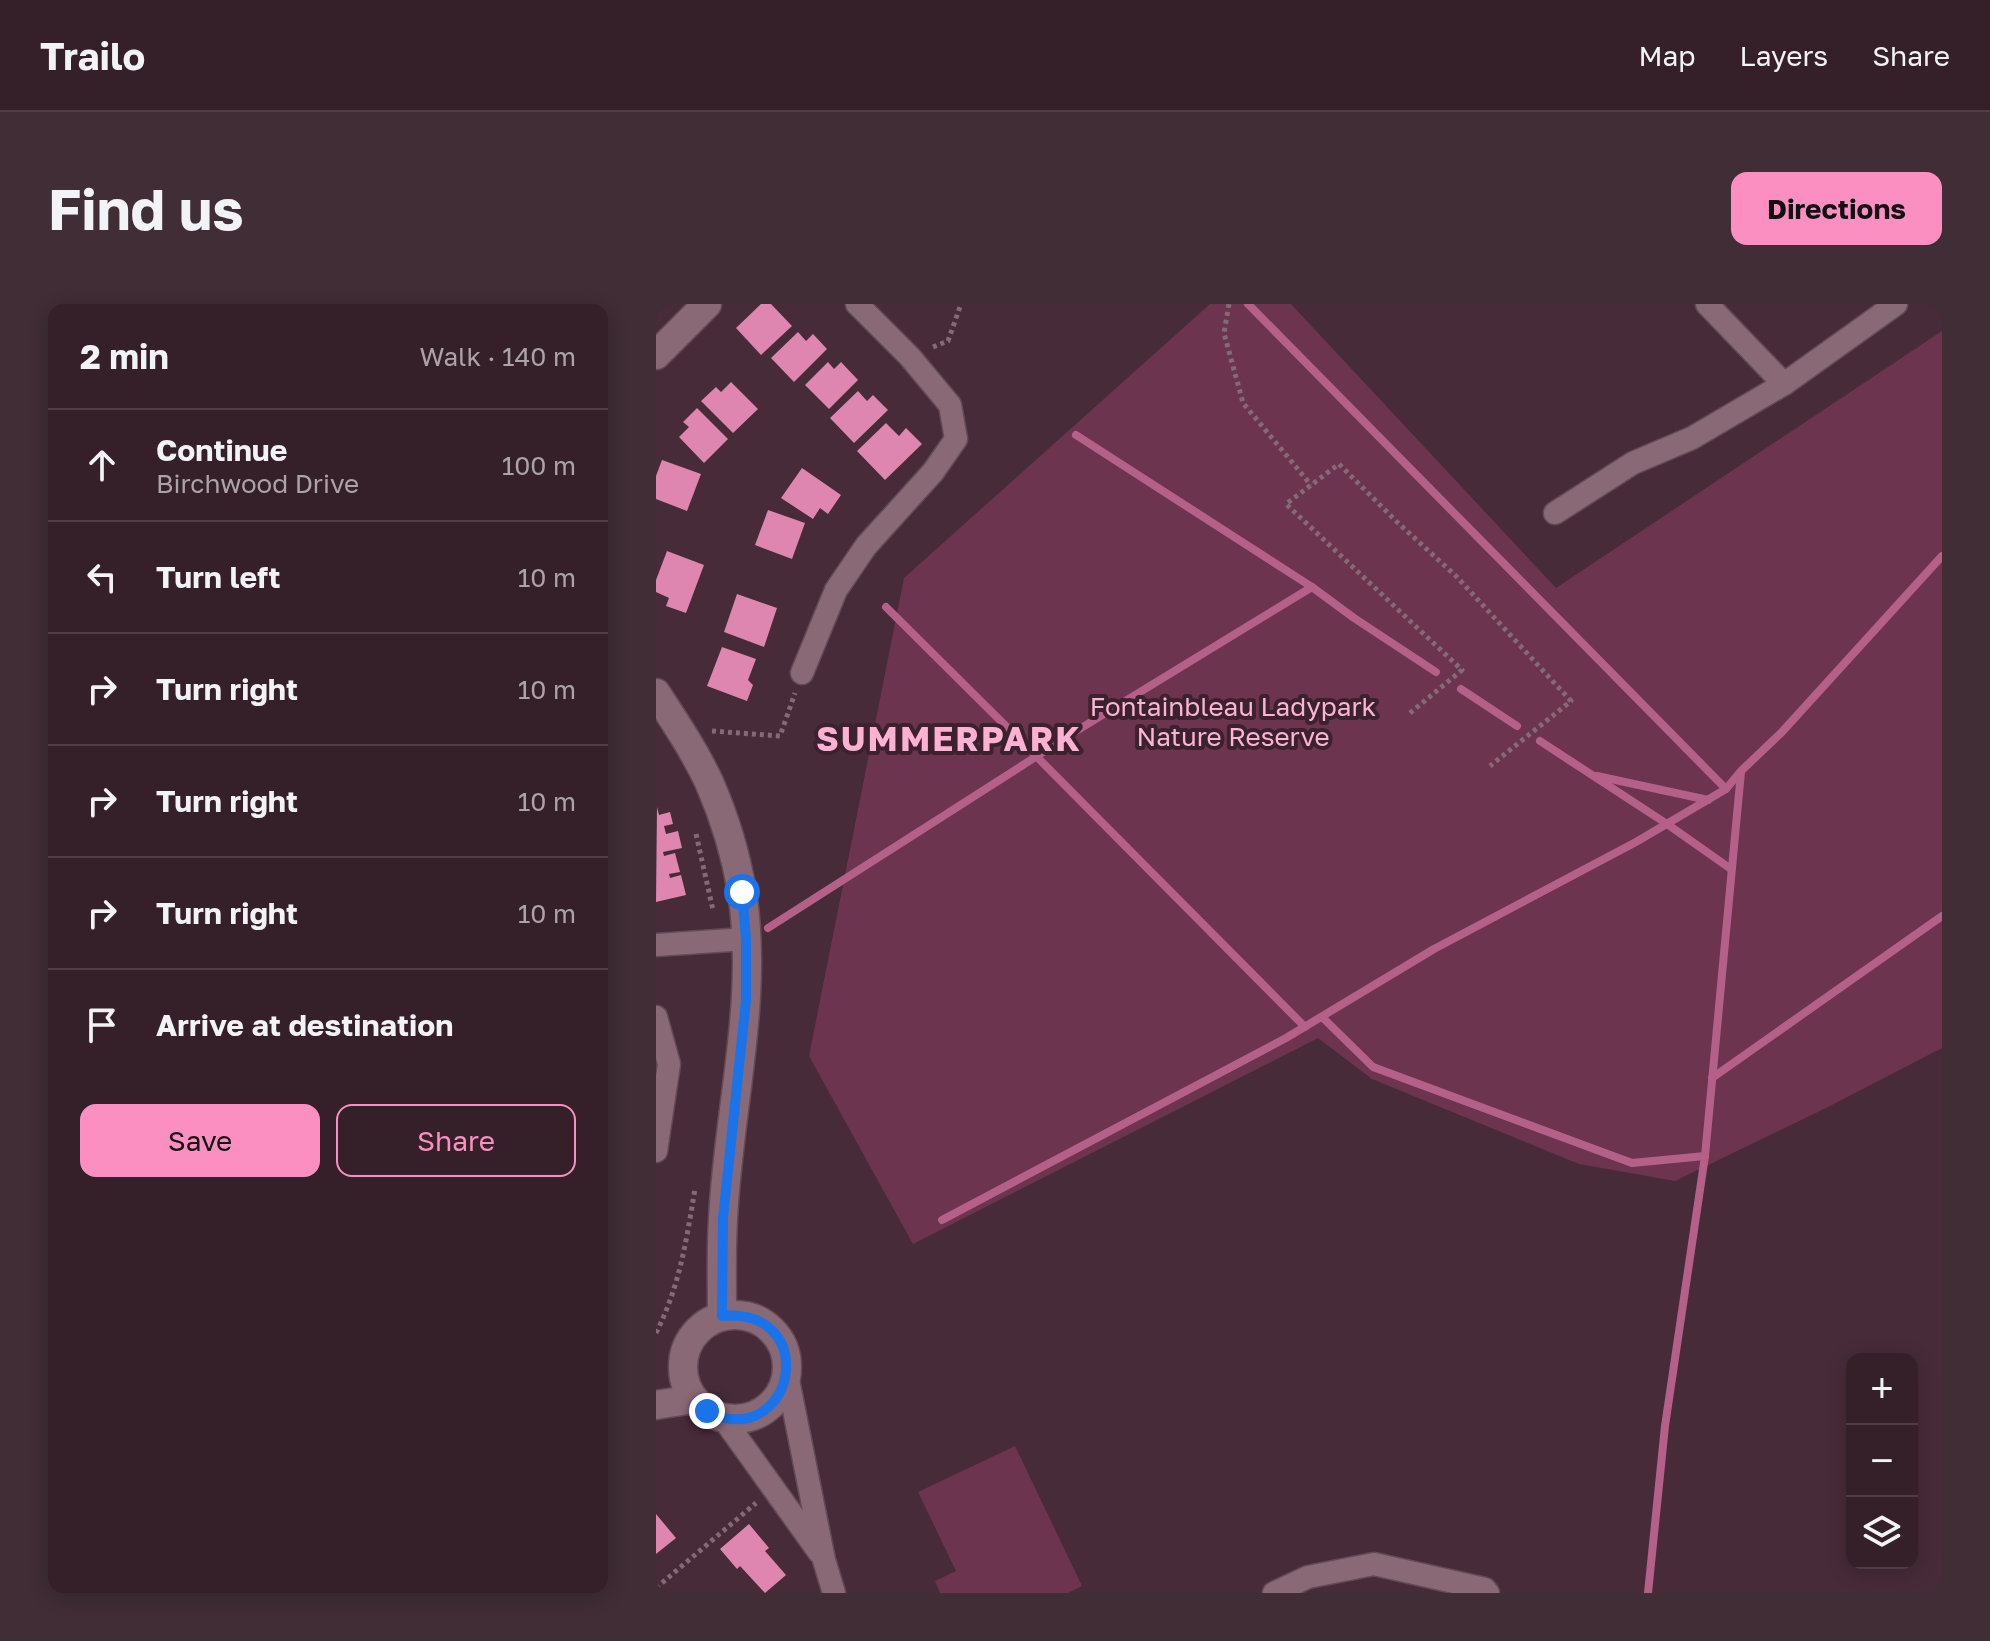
<!DOCTYPE html>
<html lang="en">
<head>
<meta charset="utf-8">
<style>
  :root { --surface:#35202a; --page:#402d36; --text:#f1f3f6; --muted:#aaa3a8; --line:#4f3e47; --accent:#fc8fc2 }
  body { margin:0; font-family:"Golos Text",sans-serif; background:var(--page); color:var(--text) }
  .controls { position:absolute; right:24px; bottom:24px; display:grid; overflow:hidden; border-radius:16px; box-shadow:0 4px 20px #0003 }
  .controls button { width:72px; height:72px; display:grid; place-items:center; padding:0; border:0; border-bottom:2px solid var(--line); background:var(--surface); color:var(--text); font:40px sans-serif }
  .stop { position:absolute; width:24px; height:24px; margin:-18px; border:6px solid #1a73e8; border-radius:50%; background:#fff }
  .stop.end { background:#1a73e8; border-color:#fff; box-shadow:0 2px 8px #0008 }
  .list { margin:0; padding:0; list-style:none }
  h2 { display:flex; justify-content:space-between; align-items:center; height:104px; margin:0; padding:0 32px; font-size:34px }
  h2 small { font-size:26px; font-weight:400; color:var(--muted) }
  .list li { display:grid; grid-template-columns:52px 1fr auto; gap:24px; align-items:center; box-sizing:border-box; height:112px; padding:0 32px; border-top:2px solid var(--line) }
  .list b { display:block; font-size:30px; white-space:nowrap }
  .list p { margin:0; font-size:26px; white-space:nowrap; color:var(--muted) }
  .list em { font-size:26px; font-style:normal; color:var(--muted) }
  .actions { display:flex; gap:16px; padding:24px 32px }
  .actions a { flex:1; padding:18px 0; border:2px solid var(--accent); border-radius:16px; text-align:center; font-size:28px; color:var(--accent) }
  .actions .main { background:var(--accent); color:#111 }
  .icon { flex:none; width:44px; height:44px; fill:none; stroke:currentColor; stroke-width:2; stroke-linecap:round; stroke-linejoin:round }
  .map { position:relative; flex:none; width:1286px; height:1289px; overflow:hidden; border-radius:16px }
  header { display:flex; align-items:center; gap:48px; box-sizing:border-box; height:112px; padding:0 40px; background:var(--surface); border-bottom:2px solid var(--line) }
  header strong { font-size:38px }
  nav { display:flex; gap:44px; margin-inline-start:auto; font-size:28px }
  .intro { display:flex; align-items:center; justify-content:space-between; box-sizing:border-box; height:192px; padding:0 48px }
  h1 { margin:0; font-size:56px }
  .button { padding:20px 36px; border-radius:16px; background:var(--accent); color:#111; font-size:28px; font-weight:700 }
  main { display:flex; gap:48px; padding:0 48px }
  aside { flex:1; background:var(--surface); border-radius:16px; box-shadow:0 4px 20px #0003 }
  .map>svg:first-child { display:block }
  .green { fill:#6c344f }
  .lines { fill:none; stroke-linecap:round; stroke-linejoin:round }
  .stream { stroke:#b46089; stroke-width:8 }
  .building { fill:#de86af }
  .minor-casing { stroke:#624b56; stroke-width:25 }
  .tertiary-casing { stroke:#624b56; stroke-width:31 }
  .path { stroke:#836a75; stroke-width:5; stroke-dasharray:4 4; stroke-linecap:butt }
  .minor { stroke:#8a6977; stroke-width:22 }
  .tertiary { stroke:#8a6977; stroke-width:28 }
  .route { stroke:#1a73e8; stroke-width:10 }
  .labels { text-anchor:middle; stroke-width:8; stroke-linejoin:round; paint-order:stroke }
  .park-label { font-size:26px; fill:#fab5d3; stroke:#3c212e }
  .district-label { font-size:34px; font-weight:bold; letter-spacing:2px; fill:#feb1d3; stroke:#3c212e }
</style>
</head>
<body>
<header>
<strong>Trailo</strong>
<nav><a>Map</a><a>Layers</a><a>Share</a></nav>
</header>
<div class="intro"><h1>Find us</h1><a class="button">Directions</a></div>
<main>
<aside>
<h2>2 min<small>Walk · 140 m</small></h2>
<ul class="list">
<li><svg class="icon" aria-label="ahead" viewBox="0 0 24 24"><path d="M12 20V5M6 11l6-6 6 6"/></svg><div><b>Continue</b><p>Birchwood Drive</p></div><em>100 m</em></li>
<li><svg class="icon" aria-label="left" viewBox="0 0 24 24"><path d="M17 20v-9H6M10 6l-5 5 5 5"/></svg><div><b>Turn left</b></div><em>10 m</em></li>
<li><svg class="icon" aria-label="right" viewBox="0 0 24 24"><path d="M7 20v-9h11M14 6l5 5-5 5"/></svg><div><b>Turn right</b></div><em>10 m</em></li>
<li><svg class="icon" aria-label="right" viewBox="0 0 24 24"><path d="M7 20v-9h11M14 6l5 5-5 5"/></svg><div><b>Turn right</b></div><em>10 m</em></li>
<li><svg class="icon" aria-label="right" viewBox="0 0 24 24"><path d="M7 20v-9h11M14 6l5 5-5 5"/></svg><div><b>Turn right</b></div><em>10 m</em></li>
<li><svg class="icon" aria-label="arrive" viewBox="0 0 24 24"><path d="M6 21V4h12l-3 4 3 4H6"/></svg><div><b>Arrive at destination</b></div></li>
</ul>
<div class="actions"><a class="main">Save</a><a>Share</a></div>
</aside>
<div class="map">
<svg width="1286" height="1289" viewBox="0 0 1286 1289">
  <rect width="100%" height="100%" fill="#472b38"/>
  <g class="green">
    <polygon points="554,0 635,0 900,284 1286,27 1286,744 1170,804 1019,877 923,860 716,775 662,734 257,940 153,752 248,274"/>
    <polygon points="359,1142 426,1282 412,1289 284,1289 279,1277 300,1267 262,1188"/>
  </g>
  <g class="lines">
    <g class="stream">
      <polyline points="592,0 1070,485"/>
      <polyline points="420,131 656,283 698,314 780,368"/>
      <polyline points="230,303 380,452 649,723"/>
      <polyline points="805,385 861,422"/>
      <polyline points="884,437 1011,520 1075,565"/>
      <polyline points="941,472 1052,496"/>
      <polyline points="112,624 417,429 656,283"/>
      <polyline points="666,713 717,763 976,859 1049,852"/>
      <polyline points="1056,774 1286,612"/>
      <polyline points="286,916 630,734 778,645 980,538 1070,485 1085,467 1125,429 1286,252"/>
      <polyline points="992,1289 1009,1122 1049,852 1085,468"/>
    </g>
  </g>
  <g class="building">
    <polygon points="105,0 115,0 136,22 105,51 80,24"/>
    <polygon points="142,28 150,37 157,30 171,45 138,78 115,54"/>
    <polygon points="172,58 178,65 185,58 202,76 173,105 149,81"/>
    <polygon points="75,78 102,105 77,129 45,97 60,83 65,88"/>
    <polygon points="202,87 211,97 217,91 232,106 198,139 174,114"/>
    <polygon points="41,104 72,135 48,159 23,133 33,123 27,118"/>
    <polygon points="230,119 243,132 250,124 266,140 229,176 201,147"/>
    <polygon points="6,156 45,170 31,207 0,195 0,172"/>
    <polygon points="146,164 185,191 172,210 164,204 157,215 125,194"/>
    <polygon points="112,206 149,219 136,255 99,241"/>
    <polygon points="11,247 48,261 30,309 10,302 13,294 0,288 0,276"/>
    <polygon points="81,290 121,304 108,343 68,328"/>
    <polygon points="66,343 100,355 92,376 97,381 91,397 51,382"/>
    <polygon points="1,503 3,511 14,508 17,520 8,522 10,530 22,527 26,544 7,548 8,552 19,549 24,568 13,570 14,574 25,571 30,591 0,598"/>
    <polygon points="0,1210 20,1234 0,1250"/>
    <polygon points="93,1220 113,1244 109,1247 130,1271 109,1289 84,1262 81,1265 64,1245"/>
  </g>
  <g class="lines">
    <defs>
      <g id="minor">
        <polyline points="1051,0 1128,80 1240,0"/>
        <polyline points="899,209 977,159 1036,134 1128,80"/>
        <polyline points="146,369 180,286 210,242 277,168 300,135 294,101 254,53 201,0"/>
        <polyline points="0,641 90,635"/>
        <polyline points="0,713 13,760 0,847"/>
        <polyline points="131,1071 168,1256 178,1289"/>
        <polyline points="67,1114 163,1248"/>
        <polyline points="618,1289 652,1273 718,1260 829,1285 832,1289"/>
      </g>
      <g id="tertiary">
        <polyline points="0,51 51,0"/>
        <path d="M0 389C19 418 38 446 53 478 68 512 80 551 86 588 103 697 72 807 67 915 65 947 66 980 66 1012"/>
        <circle cx="79" cy="1063" r="52"/>
        <polyline points="0,1101 38,1095"/>
      </g>
    </defs>
    <use href="#minor" class="minor-casing"/>
    <use href="#tertiary" class="tertiary-casing"/>
    <g class="path">
      <polyline points="573,0 568,29 587,99 655,181"/>
      <polyline points="277,43 292,37 305,0"/>
      <polyline points="754,409 806,366 630,200 683,160 741,218 800,272 915,397 834,462"/>
      <polyline points="56,427 124,432 139,389"/>
      <polyline points="40,530 57,606"/>
      <path d="M0 1029C24 981 30 938 39 885"/>
      <polyline points="0,1284 100,1199"/>
    </g>
    <use href="#minor" class="minor"/>
    <use href="#tertiary" class="tertiary"/>
  </g>
  <g class="lines">
    <path class="route" d="M51 1107C56 1109 62 1113 68 1114 142 1129 160 1004 66 1012L67 914 90 696V635L86 588"/>
  </g>
  <g class="labels">
    <g class="park-label">
      <text x="577" y="412">Fontainbleau Ladypark<tspan x="577" dy="30">Nature Reserve</tspan></text>
    </g>
    <g class="district-label">
      <text x="293" y="447">SUMMERPARK</text>
    </g>
  </g>
</svg>
<div class="controls">
<button>+</button>
<button>−</button>
<button><svg class="icon" aria-label="layers" viewBox="0 0 24 24"><path d="M12 4l9 5-9 5-9-5zM3 14l9 5 9-5"/></svg></button>
</div>
<div class="stop" style="left:86px;top:588px"></div>
<div class="stop end" style="left:51px;top:1107px"></div>
</div>
</main>
</body>
</html>
